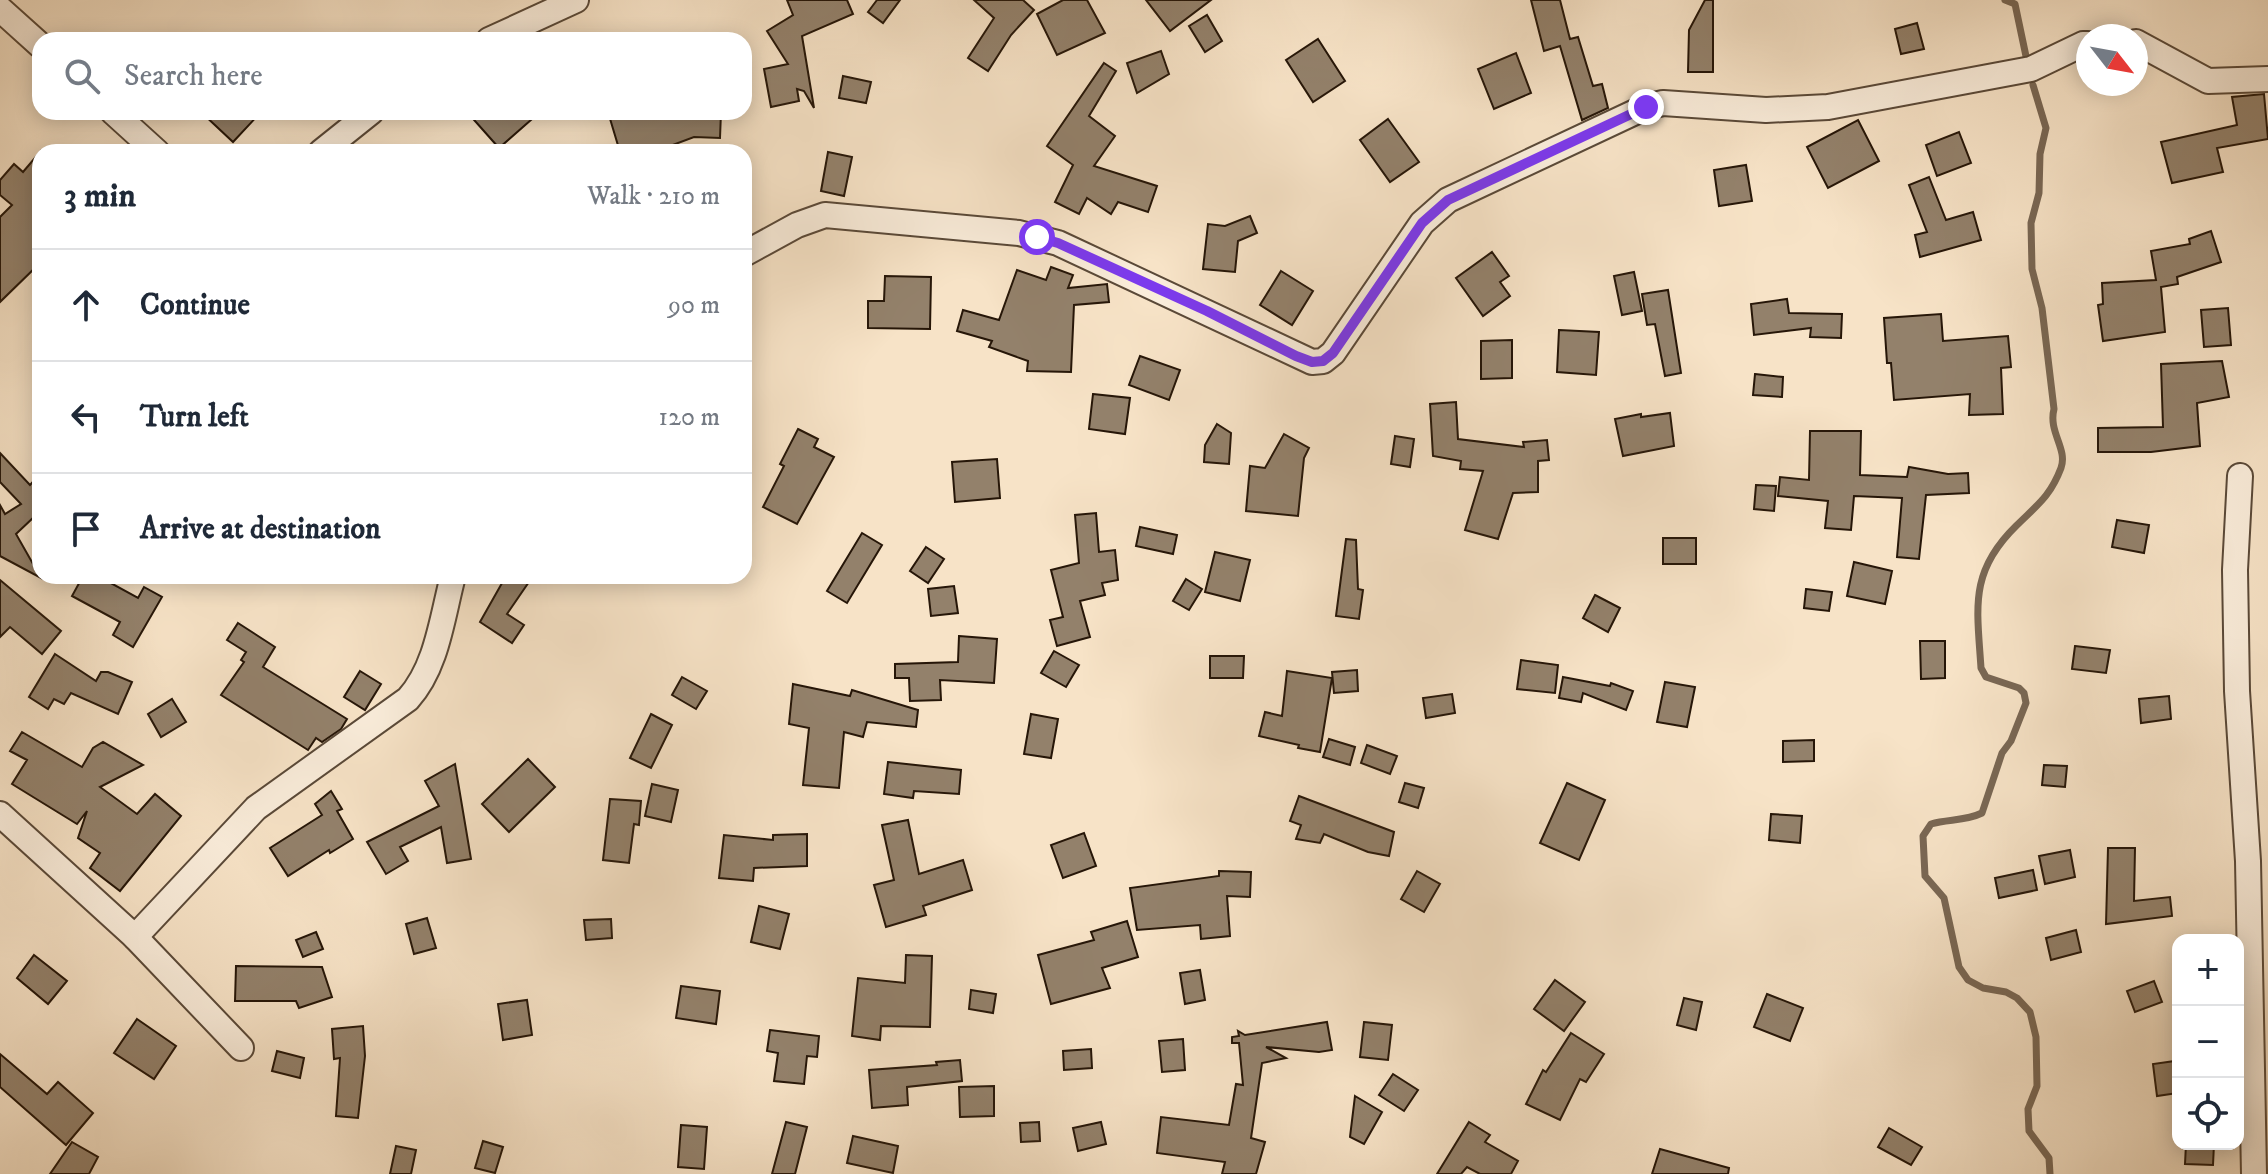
<!DOCTYPE html>
<html lang="en">
<head>
<meta charset="utf-8">
<style>
  :root { --surface:#fff; --page:#f2f2f3; --text:#1f2937; --muted:#747a83; --line:#e0e1e3 }
  body { margin:0; font-family:"IM FELL DW Pica",serif; background:var(--page); color:var(--text) }
  .controls { position:absolute; right:24px; bottom:24px; display:grid; overflow:hidden; border-radius:16px; box-shadow:0 4px 20px #0003 }
  .controls button { width:72px; height:72px; display:grid; place-items:center; padding:0; border:0; border-bottom:2px solid var(--line); background:var(--surface); color:var(--text); font:40px sans-serif }
  .compass { position:absolute; left:2076px; top:24px; width:72px; height:72px; border-radius:50%; background:var(--surface); box-shadow:0 4px 20px #0003; rotate:121deg }
  .stop { position:absolute; width:24px; height:24px; margin:-18px; border:6px solid #7c3aed; border-radius:50%; background:#fff }
  .stop.end { background:#7c3aed; border-color:#fff; box-shadow:0 2px 8px #0008 }
  .list { margin:0; padding:0; list-style:none }
  h2 { display:flex; justify-content:space-between; align-items:center; height:104px; margin:0; padding:0 32px; font-size:34px }
  h2 small { font-size:26px; font-weight:400; color:var(--muted) }
  .list li { display:grid; grid-template-columns:52px 1fr auto; gap:24px; align-items:center; box-sizing:border-box; height:112px; padding:0 32px; border-top:2px solid var(--line) }
  .list b { display:block; font-size:30px; white-space:nowrap }
  .list em { font-size:26px; font-style:normal; color:var(--muted) }
  .icon { flex:none; width:44px; height:44px; fill:none; stroke:currentColor; stroke-width:2; stroke-linecap:round; stroke-linejoin:round }
  .map { position:relative; flex:none; width:2268px; height:1174px; overflow:hidden }
  .search { position:absolute; background:var(--surface); box-shadow:0 4px 20px #0003; left:32px; top:32px; width:720px; height:88px; display:flex; align-items:center; gap:20px; box-sizing:border-box; padding:0 28px; border-radius:24px; color:var(--muted); font-size:30px }
  .panel { position:absolute; background:var(--surface); box-shadow:0 4px 20px #0003; left:32px; top:144px; width:720px; height:440px; border-radius:24px }
  .map>svg:first-child { display:block }
  .lines { fill:none; stroke-linecap:round; stroke-linejoin:round }
  .stream { stroke:#796754; stroke-width:7 }
  .building { fill:#93816b; stroke:#261608; stroke-width:2 }
  .minor-casing { stroke:#5a4938; stroke-width:28 }
  .minor { stroke:#faeddb; stroke-width:24 }
  .route { stroke:#7c3aed; stroke-width:10 }
</style>
</head>
<body>
<div class="map">
<svg width="2268" height="1174" viewBox="0 0 2268 1174">
  <rect width="100%" height="100%" fill="#f7e3c7"/>
  <filter id="stains"><feTurbulence type="fractalNoise" baseFrequency=".0025" numOctaves="4"/><feColorMatrix values="0 0 0 0 .2 0 0 0 0 .09 0 0 0 0 .02 0 0 0 .5 -.17"/></filter>
  <radialGradient id="worn" r=".72"><stop offset=".6" stop-color="#630" stop-opacity="0"/><stop offset="1" stop-color="#630" stop-opacity=".3"/></radialGradient>
  <g class="lines">
    <g class="stream">
      <polyline points="2005,0 2015,4 2027,61"/>
      <path d="M2033 85 2046 128 2040 154 2039 193 2031 223 2032 269 2042 308 2054 409C2048 432 2068 449 2061 468 2050 497 2037 505 2016 526 1969 572 1977 607 1981 668L1986 677 2019 688 2024 693 2026 703 2011 741 2002 753 1982 813C1966 821 1948 819 1931 824L1923 836 1925 876 1944 898 1959 967 1968 980 1983 988 2006 992 2017 998 2030 1012 2036 1037 2037 1086 2028 1109 2029 1131 2049 1158 2050 1174"/>
    </g>
  </g>
  <g class="building">
    <polygon points="787,0 847,0 853,14 802,36 814,108 804,91 797,89 799,101 771,107 764,69 788,64 767,31 793,15"/>
    <polygon points="877,0 900,0 883,23 868,12"/>
    <polygon points="974,0 1023,0 1034,10 1011,35 988,71 968,58 994,18"/>
    <polygon points="1063,0 1087,0 1105,33 1057,55 1037,14"/>
    <polygon points="1146,0 1211,0 1170,31"/>
    <polygon points="1531,0 1560,0 1570,39 1578,37 1593,86 1602,84 1608,108 1582,120 1560,46 1544,51"/>
    <polygon points="1705,0 1713,0 1713,72 1688,72 1689,30"/>
    <polygon points="1207,15 1222,41 1205,52 1189,26"/>
    <polygon points="1917,23 1924,49 1901,54 1895,29"/>
    <polygon points="1318,39 1345,81 1313,102 1286,60"/>
    <polygon points="1161,51 1169,74 1137,93 1127,63"/>
    <polygon points="1516,53 1531,93 1494,109 1478,69"/>
    <polygon points="1104,63 1116,71 1089,116 1115,136 1094,166 1157,186 1148,212 1118,202 1111,214 1087,198 1079,214 1055,202 1073,165 1047,146"/>
    <polygon points="843,76 871,82 866,103 839,98"/>
    <polygon points="2264,94 2268,139 2217,148 2223,172 2172,183 2161,142 2237,125 2232,97"/>
    <polygon points="201,112 261,112 233,142"/>
    <polygon points="467,112 540,112 499,148"/>
    <polygon points="608,112 721,112 720,138 694,137 654,152 620,152"/>
    <polygon points="1388,119 1419,162 1390,182 1360,140"/>
    <polygon points="1858,120 1879,161 1828,188 1807,147"/>
    <polygon points="1959,132 1971,163 1937,176 1926,145"/>
    <polygon points="40,152 40,263 0,302 0,217 12,205 0,195 0,180 14,164 23,172"/>
    <polygon points="828,152 852,157 844,196 821,191"/>
    <polygon points="1746,165 1752,201 1719,206 1714,170"/>
    <polygon points="1929,177 1946,220 1973,212 1981,240 1920,257 1915,235 1927,232 1909,185"/>
    <polygon points="1250,216 1257,233 1238,241 1235,272 1203,269 1208,224 1225,226"/>
    <polygon points="2211,231 2221,262 2177,277 2178,284 2161,287 2165,332 2103,341 2098,305 2103,304 2102,283 2156,280 2151,251 2190,244 2189,239"/>
    <polygon points="1492,252 1509,276 1500,282 1510,296 1483,316 1456,278"/>
    <polygon points="1051,267 1073,275 1068,288 1107,284 1109,302 1074,305 1071,372 1027,371 1028,361 989,347 992,341 957,331 963,310 999,320 1017,270 1046,280"/>
    <polygon points="1281,271 1313,291 1292,325 1260,305"/>
    <polygon points="1634,272 1642,311 1622,315 1614,276"/>
    <polygon points="885,276 931,277 930,329 868,328 868,301 884,301"/>
    <polygon points="1668,290 1681,373 1665,376 1655,324 1647,325 1642,294"/>
    <polygon points="1787,299 1789,313 1842,314 1841,338 1810,337 1811,328 1754,335 1751,304"/>
    <polygon points="2228,308 2231,345 2204,347 2201,310"/>
    <polygon points="1941,314 1943,341 2008,336 2011,367 2001,368 2003,414 1969,415 1970,394 1894,400 1891,363 1887,363 1884,318"/>
    <polygon points="1559,330 1599,332 1596,375 1557,372"/>
    <polygon points="1512,340 1512,378 1481,379 1481,341"/>
    <polygon points="1140,356 1180,370 1169,400 1129,385"/>
    <polygon points="2222,361 2229,397 2197,403 2200,446 2151,452 2098,452 2098,428 2163,427 2161,364"/>
    <polygon points="1755,374 1783,377 1782,397 1753,395"/>
    <polygon points="1093,394 1130,398 1125,434 1089,429"/>
    <polygon points="1456,402 1458,439 1524,447 1523,442 1547,440 1549,460 1538,461 1538,492 1513,493 1498,539 1465,530 1483,471 1460,469 1461,461 1433,456 1430,404"/>
    <polygon points="1670,413 1674,446 1623,456 1615,419 1641,414 1641,417"/>
    <polygon points="1217,424 1231,433 1229,464 1204,462 1205,445"/>
    <polygon points="798,429 818,439 814,447 834,457 797,524 763,507 784,466 780,464"/>
    <polygon points="1810,431 1861,431 1860,475 1907,477 1909,467 1948,474 1968,473 1969,493 1926,495 1919,559 1897,557 1902,498 1854,496 1851,530 1825,528 1828,501 1778,496 1780,477 1809,480"/>
    <polygon points="1284,434 1309,448 1304,458 1298,516 1246,511 1250,466 1265,468"/>
    <polygon points="1395,436 1414,439 1410,467 1391,464"/>
    <polygon points="0,453 30,485 40,474 40,523 34,517 16,534 41,578 0,556 0,505 5,514 21,504 0,482"/>
    <polygon points="997,459 1000,498 955,502 952,462"/>
    <polygon points="1756,485 1776,486 1774,511 1754,509"/>
    <polygon points="1096,513 1099,552 1115,550 1118,580 1102,583 1105,595 1080,601 1090,637 1057,646 1050,620 1063,617 1051,570 1079,563 1075,515"/>
    <polygon points="2117,520 2149,525 2144,553 2112,547"/>
    <polygon points="1140,527 1177,535 1173,554 1136,546"/>
    <polygon points="862,533 882,545 847,603 827,591"/>
    <rect x="1663" y="538" width="33" height="26"/>
    <polygon points="1346,539 1356,540 1358,589 1363,590 1359,619 1336,616"/>
    <polygon points="926,547 944,559 928,583 910,571"/>
    <polygon points="1215,552 1250,560 1240,601 1205,592"/>
    <polygon points="1854,562 1892,571 1885,604 1847,596"/>
    <polygon points="83,576 98,576 138,598 144,587 162,597 133,647 113,635 120,622 72,596"/>
    <polygon points="506,576 533,576 507,614 524,625 512,643 480,622"/>
    <polygon points="1186,579 1202,589 1189,610 1173,601"/>
    <polygon points="0,580 61,631 42,654 10,627 0,637"/>
    <polygon points="954,586 958,613 931,616 928,589"/>
    <polygon points="1806,589 1832,592 1829,611 1804,608"/>
    <polygon points="1595,595 1620,608 1608,632 1583,618"/>
    <polygon points="238,623 275,647 263,667 347,719 341,729 322,742 316,738 308,750 221,695 244,662 241,660 246,652 227,640"/>
    <polygon points="959,636 997,639 994,683 940,680 941,700 910,701 909,678 895,678 895,664 958,662"/>
    <polygon points="1920,641 1945,641 1945,678 1921,679"/>
    <polygon points="2075,646 2110,650 2106,673 2072,669"/>
    <polygon points="1054,651 1079,665 1066,687 1041,673"/>
    <polygon points="55,654 96,681 101,672 108,672 132,682 118,714 71,693 64,704 54,699 48,709 29,697"/>
    <polygon points="1210,656 1244,656 1243,678 1210,678"/>
    <polygon points="1521,660 1558,665 1555,693 1517,689"/>
    <polygon points="1357,670 1358,691 1334,693 1332,672"/>
    <polygon points="360,671 381,684 365,710 344,697"/>
    <polygon points="1287,671 1332,678 1320,752 1298,748 1299,745 1259,736 1265,712 1282,716"/>
    <polygon points="682,677 707,691 696,709 672,695"/>
    <polygon points="1563,677 1610,686 1611,683 1633,691 1626,710 1583,693 1581,702 1559,698"/>
    <polygon points="1665,682 1695,687 1687,727 1657,722"/>
    <polygon points="793,684 850,696 852,690 918,710 916,727 867,722 863,737 844,732 839,788 803,785 809,728 789,724"/>
    <polygon points="1452,694 1455,713 1426,718 1423,698"/>
    <polygon points="2169,696 2171,719 2141,723 2139,699"/>
    <polygon points="172,699 186,722 161,737 148,714"/>
    <polygon points="651,714 672,725 651,768 630,758"/>
    <polygon points="1031,714 1058,719 1051,758 1024,754"/>
    <polygon points="22,732 82,767 93,748 103,742 143,765 100,787 137,814 155,794 181,816 120,891 90,868 100,853 78,838 87,811 77,824 12,784 27,760 10,751"/>
    <polygon points="1329,739 1355,747 1350,765 1323,757"/>
    <polygon points="1814,740 1814,761 1783,762 1783,741"/>
    <polygon points="1367,745 1397,756 1390,774 1361,763"/>
    <polygon points="528,759 555,787 509,832 482,804"/>
    <polygon points="888,762 961,770 959,794 914,791 913,798 884,794"/>
    <polygon points="455,764 471,859 447,863 441,827 400,847 408,861 386,874 367,842 439,806 425,781"/>
    <polygon points="2044,765 2067,766 2065,787 2042,785"/>
    <polygon points="1405,783 1424,788 1418,808 1399,802"/>
    <polygon points="1567,783 1605,800 1579,860 1540,843"/>
    <polygon points="652,784 678,790 671,822 645,816"/>
    <polygon points="331,791 342,809 337,811 353,839 330,853 329,850 288,876 270,848 322,815 315,804"/>
    <polygon points="1299,796 1394,832 1389,856 1368,852 1324,834 1320,843 1296,839 1301,825 1290,821"/>
    <polygon points="610,799 641,801 639,825 634,824 629,863 603,860"/>
    <polygon points="1771,814 1802,816 1800,843 1769,840"/>
    <polygon points="908,820 919,874 963,860 972,890 923,906 926,915 886,927 874,885 894,880 882,825"/>
    <polygon points="1084,833 1096,866 1063,878 1051,845"/>
    <polygon points="807,834 807,866 754,868 753,881 719,878 724,835 773,840 773,835"/>
    <polygon points="2108,848 2135,848 2134,901 2170,897 2172,916 2106,924"/>
    <polygon points="2070,850 2075,877 2045,884 2039,856"/>
    <polygon points="2033,870 2037,890 1999,898 1995,878"/>
    <polygon points="1219,871 1251,872 1250,897 1227,896 1230,936 1201,939 1200,925 1137,930 1130,888 1219,876"/>
    <polygon points="1417,871 1440,884 1424,912 1401,899"/>
    <polygon points="759,906 789,914 780,949 751,942"/>
    <polygon points="427,918 436,948 414,954 406,924"/>
    <polygon points="611,919 612,938 586,940 584,920"/>
    <polygon points="1127,921 1138,957 1102,968 1110,988 1051,1004 1038,955 1094,940 1091,932"/>
    <polygon points="2076,930 2081,952 2051,960 2046,938"/>
    <polygon points="316,932 323,949 303,957 296,940"/>
    <polygon points="34,955 67,981 48,1004 17,978"/>
    <polygon points="906,955 932,956 930,1027 881,1026 880,1040 852,1036 858,978 905,983"/>
    <polygon points="236,966 322,967 332,997 299,1008 296,1001 235,1001"/>
    <polygon points="1200,970 1205,1000 1185,1004 1180,973"/>
    <polygon points="1555,980 1585,1002 1564,1031 1534,1009"/>
    <polygon points="2154,981 2162,1002 2135,1012 2127,991"/>
    <polygon points="681,986 720,991 716,1024 676,1018"/>
    <polygon points="971,990 996,994 993,1013 969,1009"/>
    <polygon points="1767,994 1803,1008 1790,1041 1754,1027"/>
    <polygon points="1684,998 1702,1002 1696,1030 1677,1025"/>
    <polygon points="527,1000 532,1035 503,1040 498,1004"/>
    <polygon points="137,1019 176,1046 154,1079 114,1053"/>
    <polygon points="1327,1022 1332,1050 1319,1052 1266,1047 1286,1058 1262,1063 1251,1138 1265,1142 1256,1174 1222,1174 1225,1162 1157,1153 1161,1117 1229,1125 1236,1084 1243,1085 1239,1043 1232,1043 1232,1037 1239,1036 1238,1031 1245,1035"/>
    <polygon points="1364,1022 1392,1025 1388,1060 1360,1057"/>
    <polygon points="363,1026 365,1056 358,1118 336,1116 340,1058 334,1059 332,1029"/>
    <polygon points="770,1030 819,1036 817,1057 807,1056 804,1084 774,1081 778,1053 767,1051"/>
    <polygon points="1571,1033 1604,1054 1586,1082 1580,1079 1560,1120 1526,1104 1543,1070 1546,1072"/>
    <polygon points="1183,1039 1185,1070 1162,1072 1159,1041"/>
    <polygon points="1091,1049 1092,1068 1064,1070 1063,1051"/>
    <polygon points="277,1051 304,1058 300,1078 272,1071"/>
    <polygon points="0,1054 47,1094 58,1082 93,1113 66,1145 0,1087"/>
    <polygon points="960,1060 962,1081 907,1087 908,1105 872,1108 869,1070 937,1065 936,1062"/>
    <polygon points="2175,1061 2178,1093 2157,1096 2153,1064"/>
    <polygon points="1393,1074 1418,1090 1404,1111 1379,1095"/>
    <polygon points="994,1086 994,1116 960,1117 959,1087"/>
    <polygon points="1355,1096 1382,1112 1364,1144 1350,1137"/>
    <polygon points="786,1122 807,1127 795,1174 772,1174"/>
    <polygon points="1039,1122 1040,1141 1021,1142 1020,1123"/>
    <polygon points="1101,1122 1106,1144 1078,1151 1073,1128"/>
    <polygon points="1469,1122 1490,1135 1485,1142 1518,1161 1511,1174 1480,1174 1467,1167 1461,1174 1437,1174"/>
    <polygon points="681,1125 707,1127 704,1169 678,1167"/>
    <polygon points="1889,1128 1922,1147 1911,1165 1878,1147"/>
    <polygon points="853,1136 898,1146 893,1173 847,1163"/>
    <polygon points="483,1141 503,1147 495,1173 475,1168"/>
    <polygon points="72,1142 98,1157 89,1174 50,1174"/>
    <polygon points="2186,1144 2214,1144 2213,1165 2185,1164"/>
    <polygon points="396,1146 416,1150 411,1174 390,1174"/>
    <polygon points="1660,1149 1729,1168 1728,1174 1652,1174"/>
  </g>
  <g class="lines">
    <defs>
      <g id="minor">
        <polyline points="0,9 40,45"/>
        <polyline points="489,40 576,0"/>
        <polyline points="2136,42 2208,81 2268,79"/>
        <polyline points="113,112 157,152"/>
        <polyline points="321,152 371,112"/>
        <polyline points="744,254 797,225 825,215 1019,233 1058,243 1312,362 1323,361 1333,353 1422,223 1448,200 1646,107 1663,103 1766,110 1828,107 2031,69 2083,44 2088,44"/>
        <polyline points="2240,476 2235,570 2237,691 2248,861 2254,1174"/>
        <polyline points="0,814 135,937 241,1048"/>
        <path d="M135 937 256 808 408 699C437 667 442 618 453 576"/>
      </g>
    </defs>
    <use href="#minor" class="minor-casing"/>
    <use href="#minor" class="minor"/>
  </g>
  <g class="lines">
    <polyline class="route" points="1037,237 1058,243 1207,311 1296,356 1312,362 1323,361 1333,353 1422,223 1448,200 1646,107"/>
  </g>
  <rect width="100%" height="100%" filter="url(#stains)"/>
  <rect width="100%" height="100%" fill="url(#worn)"/>
</svg>
<div class="controls">
<button>+</button>
<button>−</button>
<button><svg class="icon" aria-label="locate" viewBox="0 0 24 24"><circle cx="12" cy="12" r="6"/><path d="M12 2v4M12 18v4M2 12h4M18 12h4"/></svg></button>
</div>
<svg class="compass" viewBox="-18 -18 36 36"><path d="M0-13l5 13h-10z" fill="#e53935"/><path d="M0 13l5-13h-10z" fill="#747a83"/></svg>
<div class="stop" style="left:1037px;top:237px"></div>
<div class="stop end" style="left:1646px;top:107px"></div>
<div class="search"><svg class="icon" aria-label="search" viewBox="0 0 24 24"><circle cx="10" cy="10" r="6"/><path d="M15 15l6 6"/></svg>Search here</div>
<section class="panel">
<h2>3 min<small>Walk · 210 m</small></h2>
<ul class="list">
<li><svg class="icon" aria-label="ahead" viewBox="0 0 24 24"><path d="M12 20V5M6 11l6-6 6 6"/></svg><div><b>Continue</b></div><em>90 m</em></li>
<li><svg class="icon" aria-label="left" viewBox="0 0 24 24"><path d="M17 20v-9H6M10 6l-5 5 5 5"/></svg><div><b>Turn left</b></div><em>120 m</em></li>
<li><svg class="icon" aria-label="arrive" viewBox="0 0 24 24"><path d="M6 21V4h12l-3 4 3 4H6"/></svg><div><b>Arrive at destination</b></div></li>
</ul>
</section>
</div>
</body>
</html>
